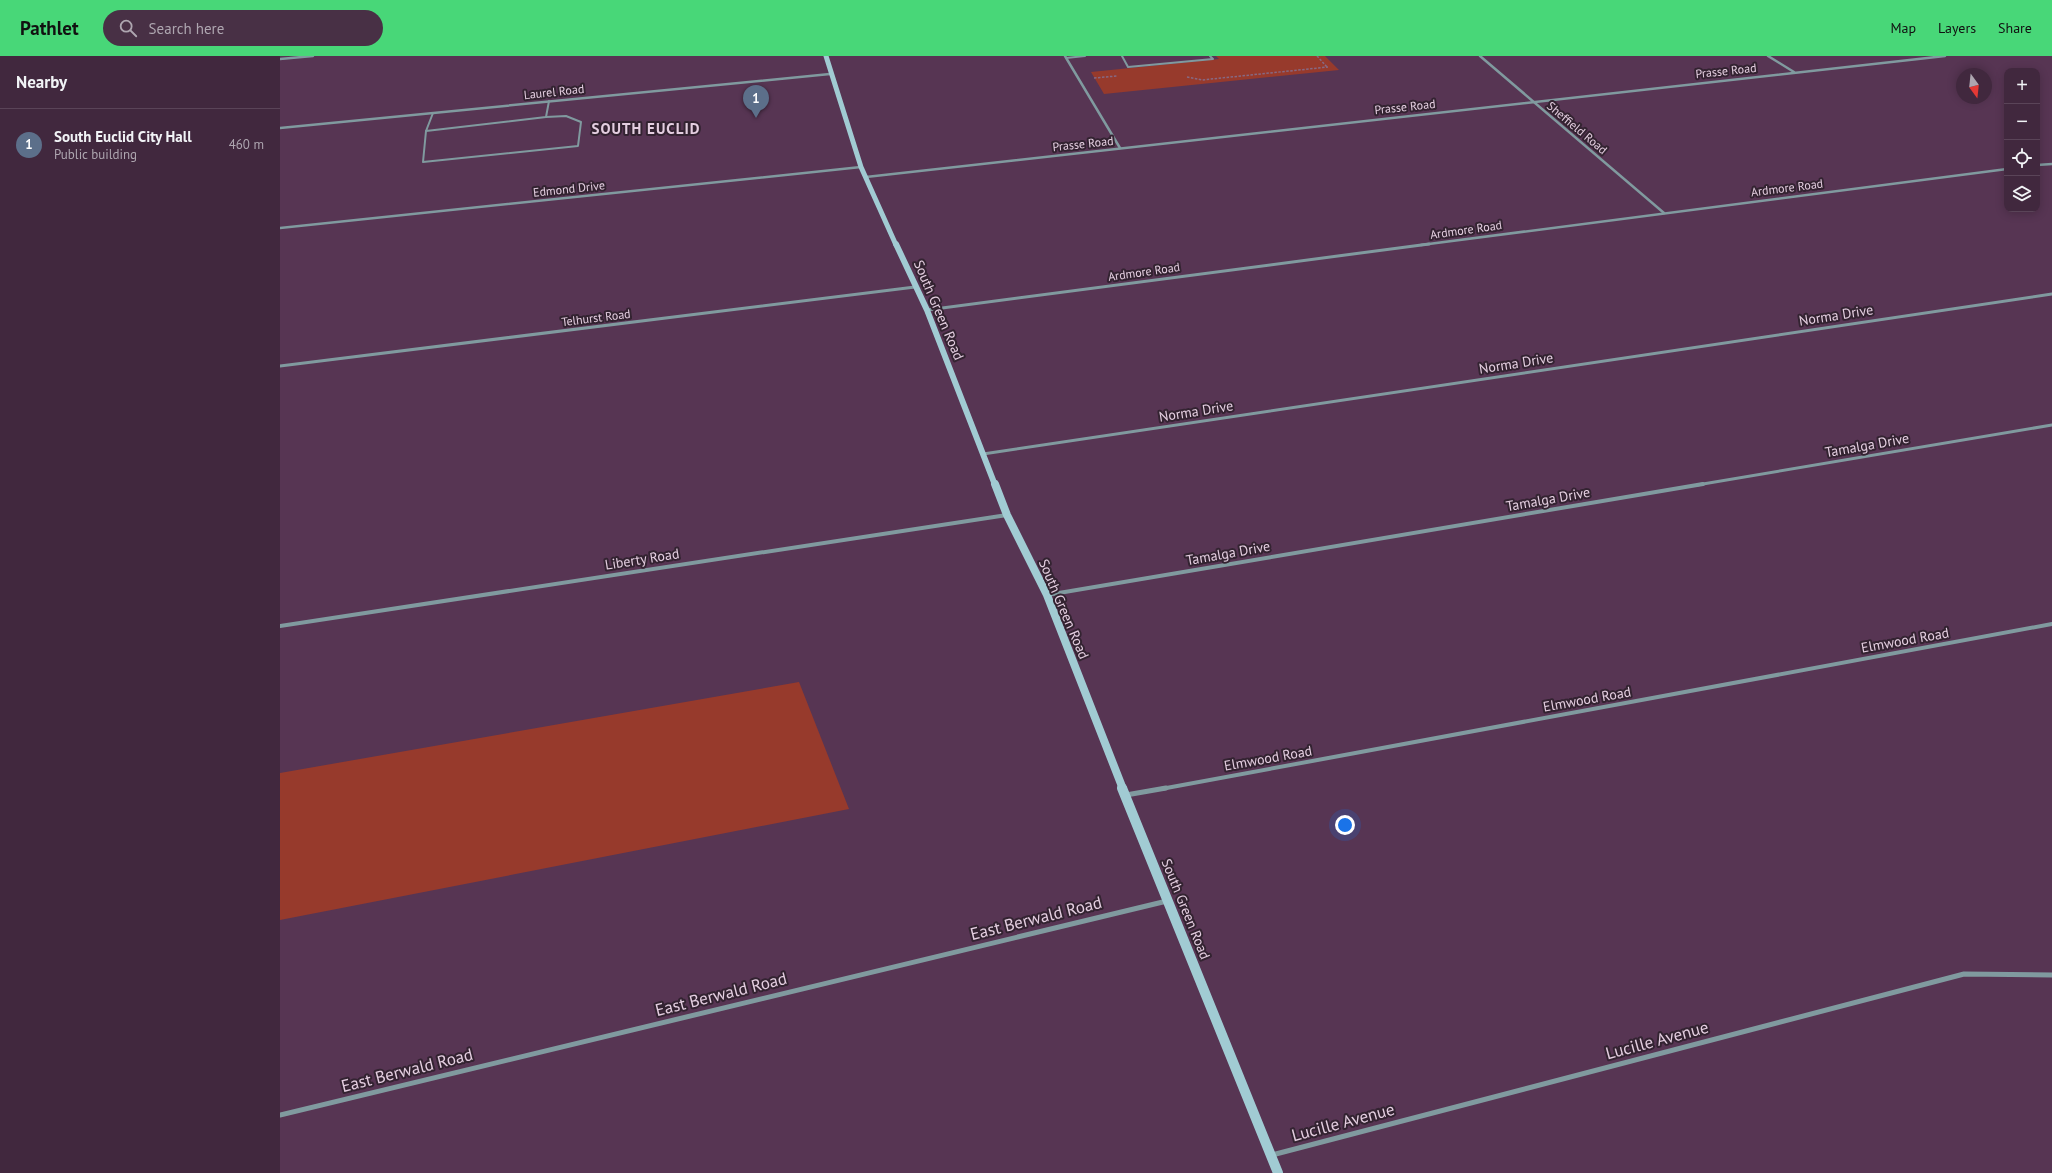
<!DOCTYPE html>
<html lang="en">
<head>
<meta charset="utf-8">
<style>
  :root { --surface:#41283e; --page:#483045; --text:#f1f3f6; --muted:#aea6b0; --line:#5a4458; --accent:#48d778 }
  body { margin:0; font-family:"PT Sans",sans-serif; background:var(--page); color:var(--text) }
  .controls { position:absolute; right:12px; top:12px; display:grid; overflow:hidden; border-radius:8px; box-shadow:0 2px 10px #0003 }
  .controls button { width:36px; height:36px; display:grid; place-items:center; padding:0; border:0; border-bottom:1px solid var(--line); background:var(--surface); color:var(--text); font:20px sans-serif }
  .compass { position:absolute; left:1676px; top:12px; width:36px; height:36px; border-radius:50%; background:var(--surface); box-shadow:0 2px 10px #0003; rotate:165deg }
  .you { position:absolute; left:1065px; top:769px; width:14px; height:14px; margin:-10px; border:3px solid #fff; border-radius:50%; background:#1a73e8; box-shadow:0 0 0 6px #1a73e833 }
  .badge { display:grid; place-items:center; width:26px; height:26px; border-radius:50%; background:var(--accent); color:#fff; font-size:13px; font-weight:700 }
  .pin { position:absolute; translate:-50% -33px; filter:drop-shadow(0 1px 2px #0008) }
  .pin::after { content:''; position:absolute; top:21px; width:14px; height:12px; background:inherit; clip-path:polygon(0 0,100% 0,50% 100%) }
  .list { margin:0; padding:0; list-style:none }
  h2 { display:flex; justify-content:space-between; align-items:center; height:52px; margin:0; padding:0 16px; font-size:17px }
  h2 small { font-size:13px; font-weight:400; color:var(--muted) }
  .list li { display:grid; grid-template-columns:26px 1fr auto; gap:12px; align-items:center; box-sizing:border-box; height:72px; padding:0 16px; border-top:1px solid var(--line) }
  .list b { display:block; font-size:15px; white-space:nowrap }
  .list p { margin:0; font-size:13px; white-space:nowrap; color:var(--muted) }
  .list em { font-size:13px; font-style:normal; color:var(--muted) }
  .icon { flex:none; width:22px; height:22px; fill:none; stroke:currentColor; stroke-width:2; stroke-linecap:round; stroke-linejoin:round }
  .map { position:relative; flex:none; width:1772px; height:1117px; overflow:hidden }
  header { display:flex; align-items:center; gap:24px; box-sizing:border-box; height:56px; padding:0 20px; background:var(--accent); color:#111 }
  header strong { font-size:19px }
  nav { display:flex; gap:22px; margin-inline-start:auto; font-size:14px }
  .search { width:280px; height:36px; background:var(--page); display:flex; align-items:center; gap:10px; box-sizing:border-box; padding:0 14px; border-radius:22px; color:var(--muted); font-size:15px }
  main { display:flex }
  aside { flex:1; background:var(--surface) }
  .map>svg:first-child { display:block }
  .green { fill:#973a2c }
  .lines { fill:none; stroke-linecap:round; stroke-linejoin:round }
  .path { stroke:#876983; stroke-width:1.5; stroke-dasharray:2.5 1.5; stroke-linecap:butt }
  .service { stroke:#809a9f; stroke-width:2 }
  .minor-far3 { stroke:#809a9f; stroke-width:2.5 }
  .minor-far2 { stroke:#809a9f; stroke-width:3 }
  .minor-far1 { stroke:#809a9f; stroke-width:4 }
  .minor { stroke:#809a9f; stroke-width:5 }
  .secondary-far3 { stroke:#a1cbd3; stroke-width:5 }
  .secondary-far2 { stroke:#a1cbd3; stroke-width:6 }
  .secondary-far1 { stroke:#a1cbd3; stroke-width:8 }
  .secondary { stroke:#a1cbd3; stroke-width:10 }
  .labels { text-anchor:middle; stroke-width:4; stroke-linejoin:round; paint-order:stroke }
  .far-street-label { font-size:12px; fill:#e4cee0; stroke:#332331 }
  .street-label { font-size:14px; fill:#e4cee0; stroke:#332331 }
  .far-district-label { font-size:15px; font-weight:bold; letter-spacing:1px; fill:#e4cee0; stroke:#332331 }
  .near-street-label { font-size:17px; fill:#e4cee0; stroke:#332331 }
</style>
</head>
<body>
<header>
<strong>Pathlet</strong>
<div class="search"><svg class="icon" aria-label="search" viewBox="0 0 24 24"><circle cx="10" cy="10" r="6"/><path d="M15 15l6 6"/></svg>Search here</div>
<nav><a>Map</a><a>Layers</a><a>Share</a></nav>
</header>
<main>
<aside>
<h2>Nearby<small></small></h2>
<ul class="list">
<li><span class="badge" style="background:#5c6f8a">1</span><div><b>South Euclid City Hall</b><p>Public building</p></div><em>460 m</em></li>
</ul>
</aside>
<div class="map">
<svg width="1772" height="1117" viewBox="0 0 1772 1117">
  <rect width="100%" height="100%" fill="#573553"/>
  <g class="green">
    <polygon points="936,0 1045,0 1059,14 824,38 811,16 939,3"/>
    <polygon points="519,626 569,753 0,864 0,717"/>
  </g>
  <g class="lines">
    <g class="path">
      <polyline points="1037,0 1047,11"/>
      <polyline points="907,21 922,24 1048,11"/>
      <polyline points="814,22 837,20"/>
    </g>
    <g class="service">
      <polyline points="842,0 848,11 933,3 930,0"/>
      <polyline points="786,2 805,0"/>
      <polyline points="153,57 146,75 266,61 269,45"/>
      <polyline points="146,75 143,106 298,90 301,66 286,60 266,61"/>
    </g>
    <g class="minor-far3">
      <polyline points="785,0 840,92"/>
      <polyline points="1200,0 1384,157"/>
      <polyline points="1488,0 1514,16"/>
      <polyline points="0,3 33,0"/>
      <polyline points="0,72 550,18"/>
      <polyline points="1757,109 1772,108"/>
      <polyline points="586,121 1665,0"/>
      <polyline points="0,172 581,111"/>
      <polyline points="1141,189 1727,113"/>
    </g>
    <g class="minor-far2">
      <polyline points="647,254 1149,188"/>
      <polyline points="0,310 635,231"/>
      <polyline points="703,398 1772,238"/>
      <polyline points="1417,429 1772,369"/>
    </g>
    <g class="minor-far1">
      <polyline points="767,539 1423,428"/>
      <polyline points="0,570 727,459"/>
      <polyline points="881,733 1772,568"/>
    </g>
    <g class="minor">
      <polyline points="846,739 886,732"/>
      <polyline points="0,1059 887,845"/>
      <polyline points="992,1099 1684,918 1772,919"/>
    </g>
    <polyline class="secondary-far3" points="546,0 581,111 616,189"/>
    <polyline class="secondary-far2" points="616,188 647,254 715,429"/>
    <polyline class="secondary-far1" points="715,428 727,459 767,539 843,733"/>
    <polyline class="secondary" points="842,732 998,1117"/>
  </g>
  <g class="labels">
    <g class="far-street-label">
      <text transform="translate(1446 15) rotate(-6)" y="4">Prasse Road</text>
      <text transform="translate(274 36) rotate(-6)" y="4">Laurel Road</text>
      <text transform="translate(1125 51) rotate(-6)" y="4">Prasse Road</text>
      <text transform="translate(1297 72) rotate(40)" y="4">Sheffield Road</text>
      <text transform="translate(803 88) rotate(-6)" y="4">Prasse Road</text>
      <text transform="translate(1507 132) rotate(-7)" y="4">Ardmore Road</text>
      <text transform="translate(289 133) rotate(-6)" y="4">Edmond Drive</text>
      <text transform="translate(1186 174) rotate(-8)" y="4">Ardmore Road</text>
      <text transform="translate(864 216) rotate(-8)" y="4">Ardmore Road</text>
      <text transform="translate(316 262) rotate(-7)" y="4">Telhurst Road</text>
    </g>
    <g class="street-label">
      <text transform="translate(659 254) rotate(67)" y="5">South Green Road</text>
      <text transform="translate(1556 259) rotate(-9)" y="5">Norma Drive</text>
      <text transform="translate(1236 307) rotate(-9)" y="5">Norma Drive</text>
      <text transform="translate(916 355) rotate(-9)" y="5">Norma Drive</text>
      <text transform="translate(1587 389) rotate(-10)" y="5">Tamalga Drive</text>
      <text transform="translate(1268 443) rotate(-10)" y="5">Tamalga Drive</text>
      <text transform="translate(948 497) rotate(-10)" y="5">Tamalga Drive</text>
      <text transform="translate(362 503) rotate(-9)" y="5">Liberty Road</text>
      <text transform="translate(784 553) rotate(67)" y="5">South Green Road</text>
      <text transform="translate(1625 584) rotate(-10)" y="5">Elmwood Road</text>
      <text transform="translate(1307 643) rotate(-10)" y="5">Elmwood Road</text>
      <text transform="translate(988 702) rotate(-10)" y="5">Elmwood Road</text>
      <text transform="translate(906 853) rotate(68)" y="5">South Green Road</text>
    </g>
    <g class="far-district-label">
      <text x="366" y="78">SOUTH EUCLID</text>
    </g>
    <g class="near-street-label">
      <text transform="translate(756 862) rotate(-14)" y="6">East Berwald Road</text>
      <text transform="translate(441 938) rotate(-14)" y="6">East Berwald Road</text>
      <text transform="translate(1377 984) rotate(-15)" y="6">Lucille Avenue</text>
      <text transform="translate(127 1014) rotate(-14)" y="6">East Berwald Road</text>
      <text transform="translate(1063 1066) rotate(-15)" y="6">Lucille Avenue</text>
    </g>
  </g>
</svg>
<div class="controls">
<button>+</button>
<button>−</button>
<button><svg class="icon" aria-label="locate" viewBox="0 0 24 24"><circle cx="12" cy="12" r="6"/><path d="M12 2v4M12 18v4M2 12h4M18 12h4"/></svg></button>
<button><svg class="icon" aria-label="layers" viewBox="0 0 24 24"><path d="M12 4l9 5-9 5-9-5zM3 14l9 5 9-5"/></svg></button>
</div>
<svg class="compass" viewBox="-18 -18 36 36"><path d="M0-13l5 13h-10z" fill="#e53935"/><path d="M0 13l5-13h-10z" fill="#aea6b0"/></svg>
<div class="you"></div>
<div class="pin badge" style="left:476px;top:62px;background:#5c6f8a">1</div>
</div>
</main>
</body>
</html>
